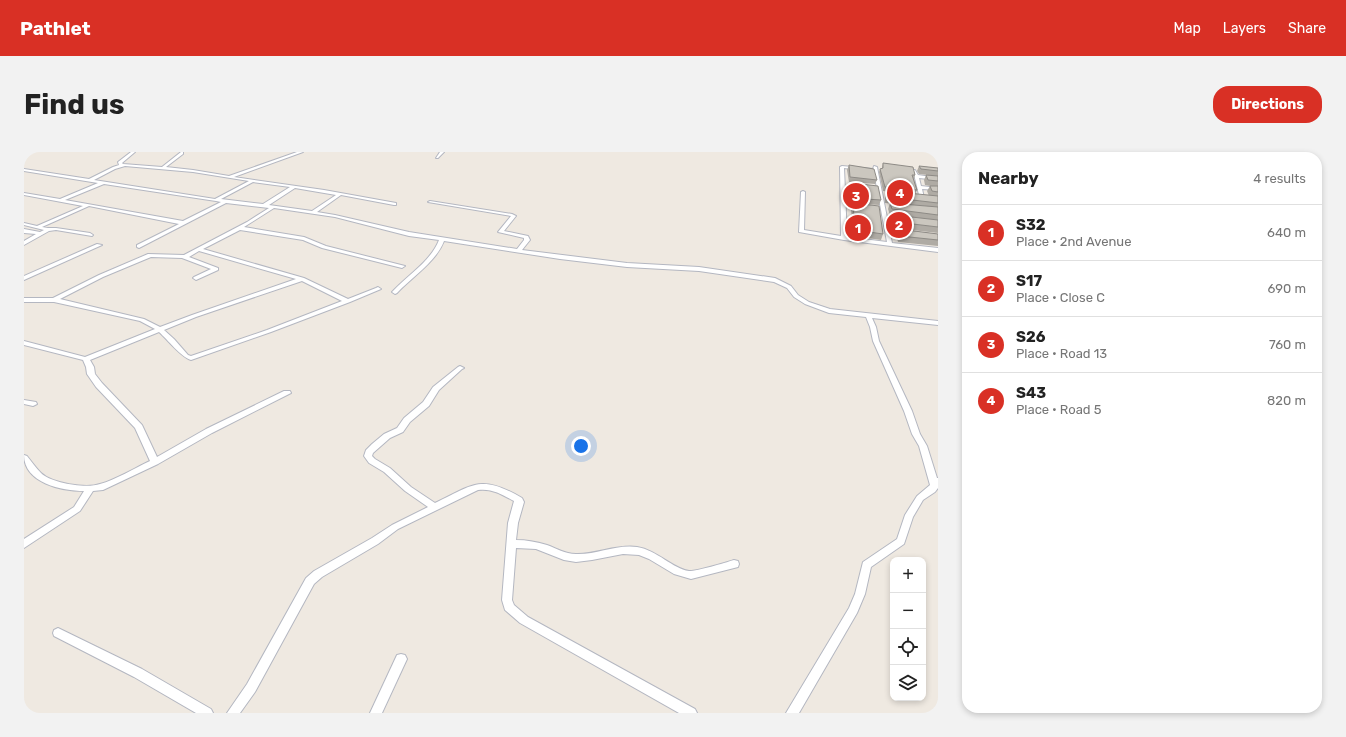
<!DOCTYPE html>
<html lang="en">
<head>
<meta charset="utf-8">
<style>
  :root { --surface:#fff; --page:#f2f2f2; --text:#222; --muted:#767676; --line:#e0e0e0; --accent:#d93025 }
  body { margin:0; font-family:Rubik,sans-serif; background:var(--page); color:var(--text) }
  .controls { position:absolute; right:12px; bottom:12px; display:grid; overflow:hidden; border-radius:8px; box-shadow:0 2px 6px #0003 }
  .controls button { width:36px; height:36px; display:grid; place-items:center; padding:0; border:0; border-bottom:1px solid var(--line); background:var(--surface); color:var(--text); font:20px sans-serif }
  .you { position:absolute; left:557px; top:294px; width:14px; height:14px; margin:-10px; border:3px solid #fff; border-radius:50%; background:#1a73e8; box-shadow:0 0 0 6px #1a73e833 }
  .badge { display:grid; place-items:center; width:26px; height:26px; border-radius:50%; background:var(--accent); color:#fff; font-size:13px; font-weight:700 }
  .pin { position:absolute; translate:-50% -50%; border:2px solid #fff; box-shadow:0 1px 4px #0006 }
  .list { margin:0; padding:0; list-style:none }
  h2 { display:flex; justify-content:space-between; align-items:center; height:52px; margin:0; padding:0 16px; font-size:17px }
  h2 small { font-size:13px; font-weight:400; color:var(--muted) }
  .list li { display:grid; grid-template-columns:26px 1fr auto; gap:12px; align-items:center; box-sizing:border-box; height:56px; padding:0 16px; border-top:1px solid var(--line) }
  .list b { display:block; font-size:15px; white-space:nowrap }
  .list p { margin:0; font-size:13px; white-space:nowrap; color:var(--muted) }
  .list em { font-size:13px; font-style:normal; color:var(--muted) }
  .icon { flex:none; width:22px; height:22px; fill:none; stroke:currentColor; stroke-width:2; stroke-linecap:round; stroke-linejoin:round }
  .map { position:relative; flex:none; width:914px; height:561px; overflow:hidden; border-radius:16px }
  header { display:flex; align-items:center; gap:24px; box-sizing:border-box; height:56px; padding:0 20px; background:var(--accent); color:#fff }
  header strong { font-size:19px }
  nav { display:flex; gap:22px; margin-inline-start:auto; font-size:14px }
  .intro { display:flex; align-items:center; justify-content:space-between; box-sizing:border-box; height:96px; padding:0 24px }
  h1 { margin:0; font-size:28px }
  .button { padding:10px 18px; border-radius:16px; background:var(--accent); color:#fff; font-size:14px; font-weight:700 }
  main { display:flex; gap:24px; padding:0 24px }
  aside { flex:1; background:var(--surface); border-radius:16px; box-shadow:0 2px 6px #0003 }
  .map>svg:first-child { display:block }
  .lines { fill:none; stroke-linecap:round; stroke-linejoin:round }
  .minor-casing { stroke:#b4b7c1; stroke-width:2 }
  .minor { fill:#fff; fill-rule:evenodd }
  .wall { fill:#afaba4 }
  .building { fill:#cbc7bf; stroke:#8e8b86 }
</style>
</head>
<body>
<header>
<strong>Pathlet</strong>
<nav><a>Map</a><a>Layers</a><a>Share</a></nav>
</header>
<div class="intro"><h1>Find us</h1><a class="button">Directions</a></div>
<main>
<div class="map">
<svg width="914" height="561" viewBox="0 0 914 561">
  <rect width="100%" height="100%" fill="#efe9e1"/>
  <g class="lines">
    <defs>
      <g id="minor">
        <path d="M107 0H111L98 11 99 12 138 15 157 0H159V2L142 15 169 18 205 24 273 0H279L210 25 300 38 372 51V53H370L317 43 293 60 311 63 385 80 493 97 500 88V86L474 80 487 64 404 50 406 49 488 62 492 64 480 79 504 84 506 88 498 98 603 111 675 115 751 126 767 134 774 143 785 150 806 157 914 169V173L848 166 852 175 855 189 888 259 896 282 903 294 913 326H914V336L911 340 899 348 889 365 880 392 847 415 841 442 833 461 775 561H762L825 456 831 442 839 410 873 387 881 363 893 344 906 333 895 294 888 282 880 259 849 189 846 175 842 165 805 161 781 152 770 145 763 136 750 130 675 119 603 115 536 107 420 89C412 110 388 125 373 141L371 142 368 140 369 139C384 123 407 109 415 88L385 84 311 65 250 56 220 75 280 85 302 94 381 114 378 116 298 96 279 88 216 78 179 97 280 126 324 147 352 136 354 135 357 137 326 150 247 180 167 208C157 205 144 188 135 180L66 208 70 215 71 222 78 231 118 273 133 305 182 277 260 239H266L267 241 188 281 134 312 79 338 69 339 56 359 0 396V387L50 355 60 339C38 339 0 331 0 303L3 304C7 309 12 316 17 321 27 331 62 337 76 332 91 328 111 316 126 309L111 276 72 235 63 222 62 215 59 208 0 193V189L61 205 131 177 116 169 30 150H0V146H29L75 123 124 102 160 103 223 70 245 56 202 51 115 96 113 95V93L155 72 65 54 18 75 24 76H32L66 81 69 83 68 84 32 78 25 79 0 93V89L12 82 0 81V77L16 80 20 78 0 73V71L13 74 59 54 0 43V41L36 47 74 31 0 19V17L65 27 89 15 95 13 94 10ZM101 14 169 20 225 29 191 47 70 28 91 17ZM229 30 266 35 239 52 197 47ZM80 32 192 49 197 50 159 69 41 48ZM271 36 312 43 288 59 245 53ZM175 99 272 127 168 163 136 175 120 167 36 147 79 125 127 105 158 106 187 117 170 125 169 126 172 128 194 118V116L165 105ZM278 129 318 149 243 178 167 204 164 203 150 187 140 178 172 165Z"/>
        <polygon points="416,0 420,0 414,6 412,6"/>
        <path d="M818 14 849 17 850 14 853 15 868 91 914 96V100L820 88 775 80 777 40 779 39 781 40 780 78 817 84 816 15ZM820 16 850 20 863 90 823 85Z"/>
        <polygon points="889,18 891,18 894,23 914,26 914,28 895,26 897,34 914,36 914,38 898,37 900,46 896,47"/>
        <polygon points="73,92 78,93 0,128 0,124"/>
        <path d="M436 214 440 216 438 217 415 238 405 254 386 270 379 280 366 286 349 301 348 304 351 307 366 316 387 335 411 351C450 332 457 322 498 346L500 350 494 371 492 388C503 388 513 390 523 393 532 396 541 402 552 402 572 403 592 392 613 395 633 398 649 417 665 419 674 419 700 411 710 408L714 409 715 412 714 415 667 427 650 422 625 407 615 403 599 402 568 408 552 410 540 408 512 397 492 396 488 448 490 453 504 465 671 557 673 561H655L496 471 481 458 478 448 484 371 490 349C479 343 468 336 454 338L374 377 354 392 298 425 290 432 231 540 216 561H203L223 532 282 426 290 419 348 386 368 373 404 355 381 339 360 320 345 311 340 304 342 298 348 292 360 282 373 276 380 266 399 250 409 235 434 215Z"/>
        <polygon points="0,248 12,250 13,252 9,254 0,252"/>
        <polygon points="34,476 118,517 187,557 189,561 172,561 110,525 30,484 29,481 30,478"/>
        <polygon points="377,502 381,503 383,507 358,561 346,561 373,503"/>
      </g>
    </defs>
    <use href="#minor" class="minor-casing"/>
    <use href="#minor" class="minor"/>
  </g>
  <g class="wall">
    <polygon points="859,11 891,23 890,27 893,38 891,42 859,39 855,20 856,17 858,16 858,15"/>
    <polygon points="825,13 853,28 851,32 825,30 823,18"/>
    <polygon points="895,14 914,16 914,81 870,76 868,69 870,63 875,64 866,63 864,57 866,51 873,52 861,51 861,45 863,39 905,44 903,39 906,34 901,33 900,28 902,23 904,23 895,22 893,19"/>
    <polygon points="827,31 857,48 855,53 826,51 826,36"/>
    <polygon points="829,51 859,82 857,88 829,84 827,70 828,67 827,57"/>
    <polygon points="874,77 914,82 914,94 874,90 872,82"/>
  </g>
  <g class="building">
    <polygon points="859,11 889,15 891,23 888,23 893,38 861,35 856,17 859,16"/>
    <polygon points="825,13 850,17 853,28 826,25"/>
    <polygon points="895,14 914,16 914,19 897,17"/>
    <polygon points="902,23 914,24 914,29 904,28"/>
    <polygon points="827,31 854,34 857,48 827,46"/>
    <polygon points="906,34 914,34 914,40 908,39"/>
    <polygon points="863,39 914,44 914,51 863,45"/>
    <polygon points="829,51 855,54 859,82 831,78 829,65 830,65"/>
    <polygon points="866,51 914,55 914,63 868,57"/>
    <polygon points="870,63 914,68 914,75 872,70"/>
    <polygon points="874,77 914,82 914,88 876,84"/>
  </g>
</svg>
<div class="controls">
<button>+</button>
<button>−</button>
<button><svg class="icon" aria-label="locate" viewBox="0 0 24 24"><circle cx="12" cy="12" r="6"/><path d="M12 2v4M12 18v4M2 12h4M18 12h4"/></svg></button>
<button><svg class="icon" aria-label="layers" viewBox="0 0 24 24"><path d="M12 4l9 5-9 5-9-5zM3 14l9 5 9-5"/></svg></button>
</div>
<div class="you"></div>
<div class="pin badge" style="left:834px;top:76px">1</div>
<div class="pin badge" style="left:875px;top:73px">2</div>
<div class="pin badge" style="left:832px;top:44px">3</div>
<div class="pin badge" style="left:876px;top:41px">4</div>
</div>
<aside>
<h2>Nearby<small>4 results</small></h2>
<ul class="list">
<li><span class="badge">1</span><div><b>S32</b><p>Place · 2nd Avenue</p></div><em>640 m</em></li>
<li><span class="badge">2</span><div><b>S17</b><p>Place · Close C</p></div><em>690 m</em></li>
<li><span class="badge">3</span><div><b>S26</b><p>Place · Road 13</p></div><em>760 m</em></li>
<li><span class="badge">4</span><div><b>S43</b><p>Place · Road 5</p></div><em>820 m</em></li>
</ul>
</aside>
</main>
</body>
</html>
